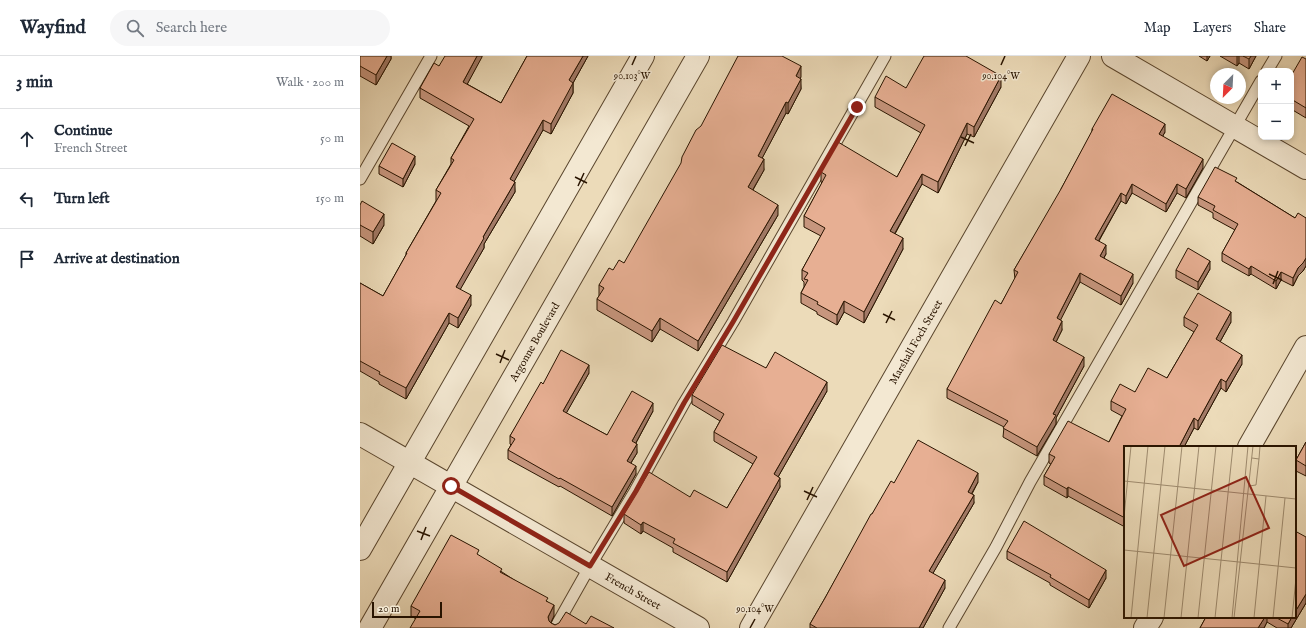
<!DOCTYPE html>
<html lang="en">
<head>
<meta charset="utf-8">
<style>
  :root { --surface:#fff; --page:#f6f6f7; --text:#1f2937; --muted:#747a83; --line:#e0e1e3 }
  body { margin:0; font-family:"IM FELL English",serif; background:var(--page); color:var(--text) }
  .controls { position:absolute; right:12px; top:12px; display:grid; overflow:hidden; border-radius:8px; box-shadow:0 2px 6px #0003 }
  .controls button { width:36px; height:36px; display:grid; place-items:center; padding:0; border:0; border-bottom:1px solid var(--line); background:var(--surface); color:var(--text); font:20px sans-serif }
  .compass { position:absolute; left:850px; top:12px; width:36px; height:36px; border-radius:50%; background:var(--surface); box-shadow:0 2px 6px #0003; rotate:204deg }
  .scale { position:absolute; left:12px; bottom:10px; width:70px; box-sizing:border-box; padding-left:4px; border:2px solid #291400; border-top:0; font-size:11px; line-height:14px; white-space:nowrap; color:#291400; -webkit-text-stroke:3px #f3e8d2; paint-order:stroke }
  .stop { position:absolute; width:12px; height:12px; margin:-9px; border:3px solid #8f2418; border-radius:50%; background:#fff }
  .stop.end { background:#8f2418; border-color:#fff; box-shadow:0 1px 4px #0008 }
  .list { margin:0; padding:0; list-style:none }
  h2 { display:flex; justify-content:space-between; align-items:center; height:52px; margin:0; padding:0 16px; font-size:17px }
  h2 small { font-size:13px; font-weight:400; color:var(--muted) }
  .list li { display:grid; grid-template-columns:26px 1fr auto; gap:12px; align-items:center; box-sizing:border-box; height:60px; padding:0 16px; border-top:1px solid var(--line) }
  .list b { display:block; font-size:15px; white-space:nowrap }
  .list p { margin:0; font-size:13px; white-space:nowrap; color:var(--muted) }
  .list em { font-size:13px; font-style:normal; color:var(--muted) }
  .icon { flex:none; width:22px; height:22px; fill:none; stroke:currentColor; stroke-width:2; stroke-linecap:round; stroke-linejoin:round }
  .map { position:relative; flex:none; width:946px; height:572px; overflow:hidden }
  header { display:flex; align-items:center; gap:24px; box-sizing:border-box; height:56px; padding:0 20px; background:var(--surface); border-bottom:1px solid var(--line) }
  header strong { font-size:19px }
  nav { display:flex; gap:22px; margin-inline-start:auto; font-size:14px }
  .search { width:280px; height:36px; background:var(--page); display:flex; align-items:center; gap:10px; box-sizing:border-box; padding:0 14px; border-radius:22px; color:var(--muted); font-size:15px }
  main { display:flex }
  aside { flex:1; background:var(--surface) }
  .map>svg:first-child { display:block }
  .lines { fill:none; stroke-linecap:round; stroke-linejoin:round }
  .lane-casing { stroke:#5a462e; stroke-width:13 }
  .street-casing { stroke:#5a462e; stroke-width:24 }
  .lane { stroke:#f3e8d2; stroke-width:11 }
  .street { stroke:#f3e8d2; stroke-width:22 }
  .wall { fill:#c7967e; stroke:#291400 }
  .shaded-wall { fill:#a27a67; stroke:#291400 }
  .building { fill:#e7af93; stroke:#291400 }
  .route { stroke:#8f2418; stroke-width:5 }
  .ticks { fill:none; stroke:#291400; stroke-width:1.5 }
  .labels { text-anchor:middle; stroke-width:3; stroke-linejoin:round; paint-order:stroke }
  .street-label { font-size:11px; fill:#291400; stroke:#f3e8d2 }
  .inset-road { fill:none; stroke:#9e8b6f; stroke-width:1 }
  .view { fill:#8f2418; fill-opacity:0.15; stroke:#8f2418; stroke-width:2 }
  .inset-edge { fill:none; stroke:#291400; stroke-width:2 }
  .ticks-label { font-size:10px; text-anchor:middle; fill:#291400; stroke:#f3e8d2; stroke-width:3; stroke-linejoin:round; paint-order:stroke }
</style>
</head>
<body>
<header>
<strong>Wayfind</strong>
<div class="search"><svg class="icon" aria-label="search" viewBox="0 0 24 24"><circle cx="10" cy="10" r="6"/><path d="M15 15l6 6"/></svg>Search here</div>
<nav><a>Map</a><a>Layers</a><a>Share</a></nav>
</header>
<main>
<aside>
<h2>3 min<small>Walk · 200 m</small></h2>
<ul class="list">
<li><svg class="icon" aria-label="ahead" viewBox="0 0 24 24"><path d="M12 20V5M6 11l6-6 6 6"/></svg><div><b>Continue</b><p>French Street</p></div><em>50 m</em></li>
<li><svg class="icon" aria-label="left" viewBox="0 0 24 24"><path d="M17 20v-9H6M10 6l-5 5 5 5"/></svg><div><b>Turn left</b></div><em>150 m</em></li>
<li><svg class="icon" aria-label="arrive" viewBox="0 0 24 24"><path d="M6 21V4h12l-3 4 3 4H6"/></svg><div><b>Arrive at destination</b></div></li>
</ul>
</aside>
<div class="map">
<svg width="946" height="572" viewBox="0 0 946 572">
  <rect width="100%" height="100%" fill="#ecdbb9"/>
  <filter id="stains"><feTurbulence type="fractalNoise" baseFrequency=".005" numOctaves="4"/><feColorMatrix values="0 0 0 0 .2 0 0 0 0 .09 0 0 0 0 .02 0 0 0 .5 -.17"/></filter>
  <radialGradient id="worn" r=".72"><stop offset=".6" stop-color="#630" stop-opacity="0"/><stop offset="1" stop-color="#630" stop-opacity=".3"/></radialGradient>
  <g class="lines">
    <defs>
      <g id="lane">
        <polyline points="907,15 916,0"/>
        <polyline points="0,123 71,0"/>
        <polyline points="195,572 230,510 275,435 324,347 373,266 525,0"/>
        <polyline points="589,572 636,491 670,426 901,25"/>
      </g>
      <g id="street">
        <polyline points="753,0 946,112"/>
        <path id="s1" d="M0 378 338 572"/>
        <polyline points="889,391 946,291"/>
        <polyline points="0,493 283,0"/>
        <path id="s2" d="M10 572 338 0"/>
        <path id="s3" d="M391 572 719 0"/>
        <polyline points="785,572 792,561"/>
      </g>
    </defs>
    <use href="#lane" class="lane-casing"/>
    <use href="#street" class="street-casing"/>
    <use href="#lane" class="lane"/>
    <use href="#street" class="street"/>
  </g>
  <g class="wall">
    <polygon points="0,0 31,0 31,3 16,29 0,20"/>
    <polygon points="122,0 107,28 141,47 167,0 228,0 213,27 213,37 191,78 183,74 154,125 155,136 124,188 124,192 100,233 111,249 98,272 89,267 46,343 19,328 19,326 0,315 0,227 23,240 46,199 46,197 76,145 76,134 91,108 91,102 109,70 60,42 60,32 79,10"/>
    <polygon points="839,0 850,0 847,5"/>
    <polygon points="860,0 896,0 889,13 879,7 877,10"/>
    <polygon points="946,3 946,62 931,53 931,20"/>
    <polygon points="441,21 440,22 441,33 428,58 426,57 402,102 404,114 393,134 418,159 338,295 300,273 292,286 237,254 237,243 239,240 239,229 253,214 264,207"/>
    <polygon points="641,31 614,81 607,78 578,137 562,128 535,178 543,193 504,267 484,256 477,269 457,258 457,256 441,247 441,237 444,231 444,226 442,224 442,214 461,180 444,171 444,160 462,127 461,126 461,116 537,121 561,77 515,51 515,41 546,32"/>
    <polygon points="732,73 805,76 802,81 843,112 826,142 817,137 806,156 772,137 766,148 761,145 739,185 746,198 744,202 773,227 761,249 720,226 700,264 702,274 696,286 724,310 696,362 696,368 677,400 643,381 644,371 587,342 587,333 641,248 655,223 654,214 701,135 701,133 732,76"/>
    <polygon points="55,108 43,131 19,118 19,110"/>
    <polygon points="877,126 935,162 946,162 946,210 943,215 938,220 933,230 921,224 916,233 891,218 889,220 862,205 862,197 875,174 853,162 853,157 838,149 838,141"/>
    <polygon points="0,149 24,169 13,188 0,180"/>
    <polygon points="850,213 838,234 816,222 816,214"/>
    <polygon points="824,261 871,266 860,286 882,308 866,336 861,332 838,374 834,372 824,391 765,391 765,471 708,440 707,442 684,429 684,420 691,408 689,407 689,398 749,386 762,360 751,354 751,345 775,336 807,322 834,276 824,270"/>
    <polygon points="406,312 467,335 418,421 420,431 367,526 313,496 313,492 283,475 281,478 264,467 264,458 330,441 367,452 393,408 354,385 354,376 360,365 332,348 332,339"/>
    <polygon points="229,317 206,357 247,379 293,355 276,387 277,397 271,407 276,418 252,460 200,430 199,431 148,403 148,394 151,389 150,388 150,380 183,328"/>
    <polygon points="946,386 946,420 936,415 936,404"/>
    <polygon points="618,426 612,438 614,447 573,517 585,532 563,572 450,572 450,568 465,542 512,458 534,427"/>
    <polygon points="647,495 746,522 729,552 690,529 690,527 647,503"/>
    <polygon points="119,500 142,516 188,546 194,560 191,567 195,569 226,568 254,572 56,563 51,560 51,550"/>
    <polygon points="946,547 931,572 917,572 907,566 904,572 840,572 846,561 935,561"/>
  </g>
  <g class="shaded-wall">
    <polygon points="27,0 31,0 31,3 16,29 16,19"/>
    <polygon points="117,0 122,0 122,1 103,36 103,26"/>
    <polygon points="223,0 228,0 213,27 213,37 191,78 191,68 209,24"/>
    <polygon points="847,0 850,0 847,5"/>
    <polygon points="877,0 879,0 879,7 877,10"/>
    <polygon points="891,0 896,0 889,13 889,3"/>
    <polygon points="441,10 441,21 436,31 436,20"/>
    <polygon points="641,20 641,31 614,81 614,71"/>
    <polygon points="441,23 441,33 428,58 428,47"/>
    <polygon points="426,46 426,57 398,110 398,100"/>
    <polygon points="183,64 183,74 150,133 150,123"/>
    <polygon points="607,67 607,78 578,137 578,126"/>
    <polygon points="805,68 805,76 799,87 799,78"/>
    <polygon points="55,100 55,108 43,131 43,123"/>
    <polygon points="404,103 404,114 388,142 388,131"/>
    <polygon points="843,103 843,112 826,142 826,133"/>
    <polygon points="562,118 562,128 530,186 530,175"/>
    <polygon points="155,126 155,136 124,188 124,192 96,241 96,231 123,181"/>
    <polygon points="772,128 772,137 766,148 766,140"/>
    <polygon points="817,128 817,137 806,156 806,148"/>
    <polygon points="761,137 761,145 735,191 735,183"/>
    <polygon points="418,149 418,159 338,295 338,285"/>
    <polygon points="24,158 24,169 13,188 13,176"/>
    <polygon points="543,182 543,193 504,267 504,256"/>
    <polygon points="746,189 746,198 740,208 740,200"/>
    <polygon points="946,202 946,210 943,215 938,220 933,230 933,222 938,212"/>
    <polygon points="850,205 850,213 838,234 838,226"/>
    <polygon points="891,210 891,218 889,220 889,213"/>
    <polygon points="921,216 921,224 916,233 916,225"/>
    <polygon points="720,217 720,226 697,271 697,262"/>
    <polygon points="773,218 773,227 761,249 761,240"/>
    <polygon points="111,239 111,249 98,272 98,262"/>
    <polygon points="484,245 484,256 477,269 477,259"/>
    <polygon points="871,256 871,266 856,293 856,283"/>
    <polygon points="89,257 89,267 46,343 46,332"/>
    <polygon points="300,262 300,273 292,286 292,275"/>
    <polygon points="702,265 702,274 693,292 693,284"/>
    <polygon points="882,299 882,308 866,336 866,326"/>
    <polygon points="724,301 724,310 696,362 696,368 677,400 677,391 693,358"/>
    <polygon points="229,309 229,317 203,363 203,355"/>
    <polygon points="861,323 861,332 838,374 838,365"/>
    <polygon points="467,326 467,335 414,428 414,418"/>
    <polygon points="293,347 293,355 272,394 272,385"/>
    <polygon points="834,362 834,372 824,391 819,391"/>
    <polygon points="277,388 277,397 267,413 267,405"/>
    <polygon points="276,410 276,418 252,460 252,451"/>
    <polygon points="618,417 618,426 608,444 608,436"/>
    <polygon points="420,422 420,431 367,526 367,516"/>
    <polygon points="708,431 708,440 707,442 707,433"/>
    <polygon points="614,439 614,447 569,524 569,515"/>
    <polygon points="283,466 283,475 281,478 281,469"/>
    <polygon points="746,514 746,522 729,552 729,544"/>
    <polygon points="585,524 585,532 563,572 559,572"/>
    <polygon points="946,538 946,547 931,572 928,572 928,568 932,561 935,561 935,556"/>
    <polygon points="194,549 194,560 188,572 188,561"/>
    <polygon points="905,561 907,561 907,566 904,572 898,572"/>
  </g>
  <g class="building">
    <polygon points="0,0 27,0 16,19 0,10"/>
    <polygon points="85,0 117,0 103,26 141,47 167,0 223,0 209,24 213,27 191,68 183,64 150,123 155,126 123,181 124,182 96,231 111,239 98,262 89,257 46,332 19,318 20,316 0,305 0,227 23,240 47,197 46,197 81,137 76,134 94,104 91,102 114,63 60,32 74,7 79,10"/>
    <polygon points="378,0 422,0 441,10 436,20 441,23 428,47 426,46 398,100 404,103 388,131 418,149 338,285 300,262 292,275 237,243 244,232 239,229 249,212 253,214 259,204 264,207 321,107 322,101 336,74 341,70"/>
    <polygon points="564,0 606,0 641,20 614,71 607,67 578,126 562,118 530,175 543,182 504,256 484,245 477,259 457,248 458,246 441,237 448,224 444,223 448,217 442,214 465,172 444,160 466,119 461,116 478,86 537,121 565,69 515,41 526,20 546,32"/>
    <polygon points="883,0 891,0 889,3"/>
    <polygon points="942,1 946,3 946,52 931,43 931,20"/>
    <polygon points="752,38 805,68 799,78 843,103 826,133 817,128 806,148 772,128 766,140 761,137 735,183 746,189 740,200 773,218 761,240 720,217 697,262 702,265 693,284 724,301 693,358 696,359 677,391 643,372 648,365 587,333 635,244 641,248 658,216 654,214 701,133 733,73 732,73"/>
    <polygon points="32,87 55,100 43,123 19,110"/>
    <polygon points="855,111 877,122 875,125 935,162 938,157 946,162 946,202 943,207 938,212 933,222 921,216 916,225 891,210 889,213 862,197 878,168 853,154 855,150 838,141"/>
    <polygon points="2,145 24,158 13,176 0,169 0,149"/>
    <polygon points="828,192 850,205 838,226 816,214"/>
    <polygon points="838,237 871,256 856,283 882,299 866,326 861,323 838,365 834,362 819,391 765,391 765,462 708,431 707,433 684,420 695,401 689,398 708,365 749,386 766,353 751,345 760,328 775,336 788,312 807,322 838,269 824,261"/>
    <polygon points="362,289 406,312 415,296 467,326 414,418 420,422 367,516 313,487 315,483 283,466 281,469 264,458 289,416 330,441 334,434 367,452 397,401 354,376 364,358 332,339"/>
    <polygon points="201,294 229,309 203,355 247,379 272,335 293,347 272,385 277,388 267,405 276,410 252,451 200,422 199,423 148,394 155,383 150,380 181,326 183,328"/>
    <polygon points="558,384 618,417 608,436 614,439 569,515 585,524 559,572 457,572 450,568 465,542 511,458 512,458 531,425 534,427"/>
    <polygon points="946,386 946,410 936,404"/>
    <polygon points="664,465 746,514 729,544 690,521 691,519 647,495"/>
    <polygon points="935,475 946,481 946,538 935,556"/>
    <polygon points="91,479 119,494 117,498 142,513 140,516 188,542 186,545 194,549 188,561 189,565 191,567 195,569 199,567 206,556 226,568 231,560 254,572 50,572 60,555 51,550"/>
    <polygon points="846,561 905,561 898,572 840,572"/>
    <polygon points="915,561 932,561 928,568"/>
  </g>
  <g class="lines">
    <polyline class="route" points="91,430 230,510 276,435 324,347 373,266 497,51"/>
  </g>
  <path class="ticks" d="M272 9 276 0M641 9 645 0M601 81 614 87M605 90 611 78M215 121 227 127M218 130 224 117M909 218 922 224M913 228 918 215M523 258 535 264M526 267 532 255M136 298 149 304M140 307 145 294M444 435 457 441M447 444 453 431M57 475 70 480M61 484 66 471M390 572 395 563"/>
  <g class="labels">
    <g class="street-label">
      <text dy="4" stroke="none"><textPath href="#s2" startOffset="330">Argonne Boulevard</textPath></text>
      <text dy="4" stroke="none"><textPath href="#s3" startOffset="330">Marshall Foch Street</textPath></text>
      <text dy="4" stroke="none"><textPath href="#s1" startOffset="315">French Street</textPath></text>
    </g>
  </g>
  <g transform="translate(764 390)">
    <rect width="172" height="172" fill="#ecdbb9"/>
    <path class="inset-road" d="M135 13 136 0M0 35 172 53M125 40 132 39 135 13 128 12M0 71 7 0M0 104 172 122M7 172 24 0M23 172 41 0M40 172 58 0M57 172 75 0M74 172 92 0M91 172 109 0M108 172 124 0M110 172 129 0M130 172 142 50M149 172 161 52M168 172 172 132"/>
    <path class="view" d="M122 31 145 82 60 120 37 69Z"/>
    <rect width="172" height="172" class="inset-edge"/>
  </g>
  <g class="ticks-label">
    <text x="272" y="23">90.103°W</text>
    <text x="641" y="23">90.104°W</text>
    <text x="395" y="556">90.104°W</text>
  </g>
  <rect width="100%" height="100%" filter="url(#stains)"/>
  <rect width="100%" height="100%" fill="url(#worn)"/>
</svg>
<div class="controls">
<button>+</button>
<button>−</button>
</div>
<svg class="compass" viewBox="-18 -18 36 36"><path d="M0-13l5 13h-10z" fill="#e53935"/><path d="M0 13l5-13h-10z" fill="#747a83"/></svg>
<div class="scale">20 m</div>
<div class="stop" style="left:91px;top:430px"></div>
<div class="stop end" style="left:497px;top:51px"></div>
</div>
</main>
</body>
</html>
